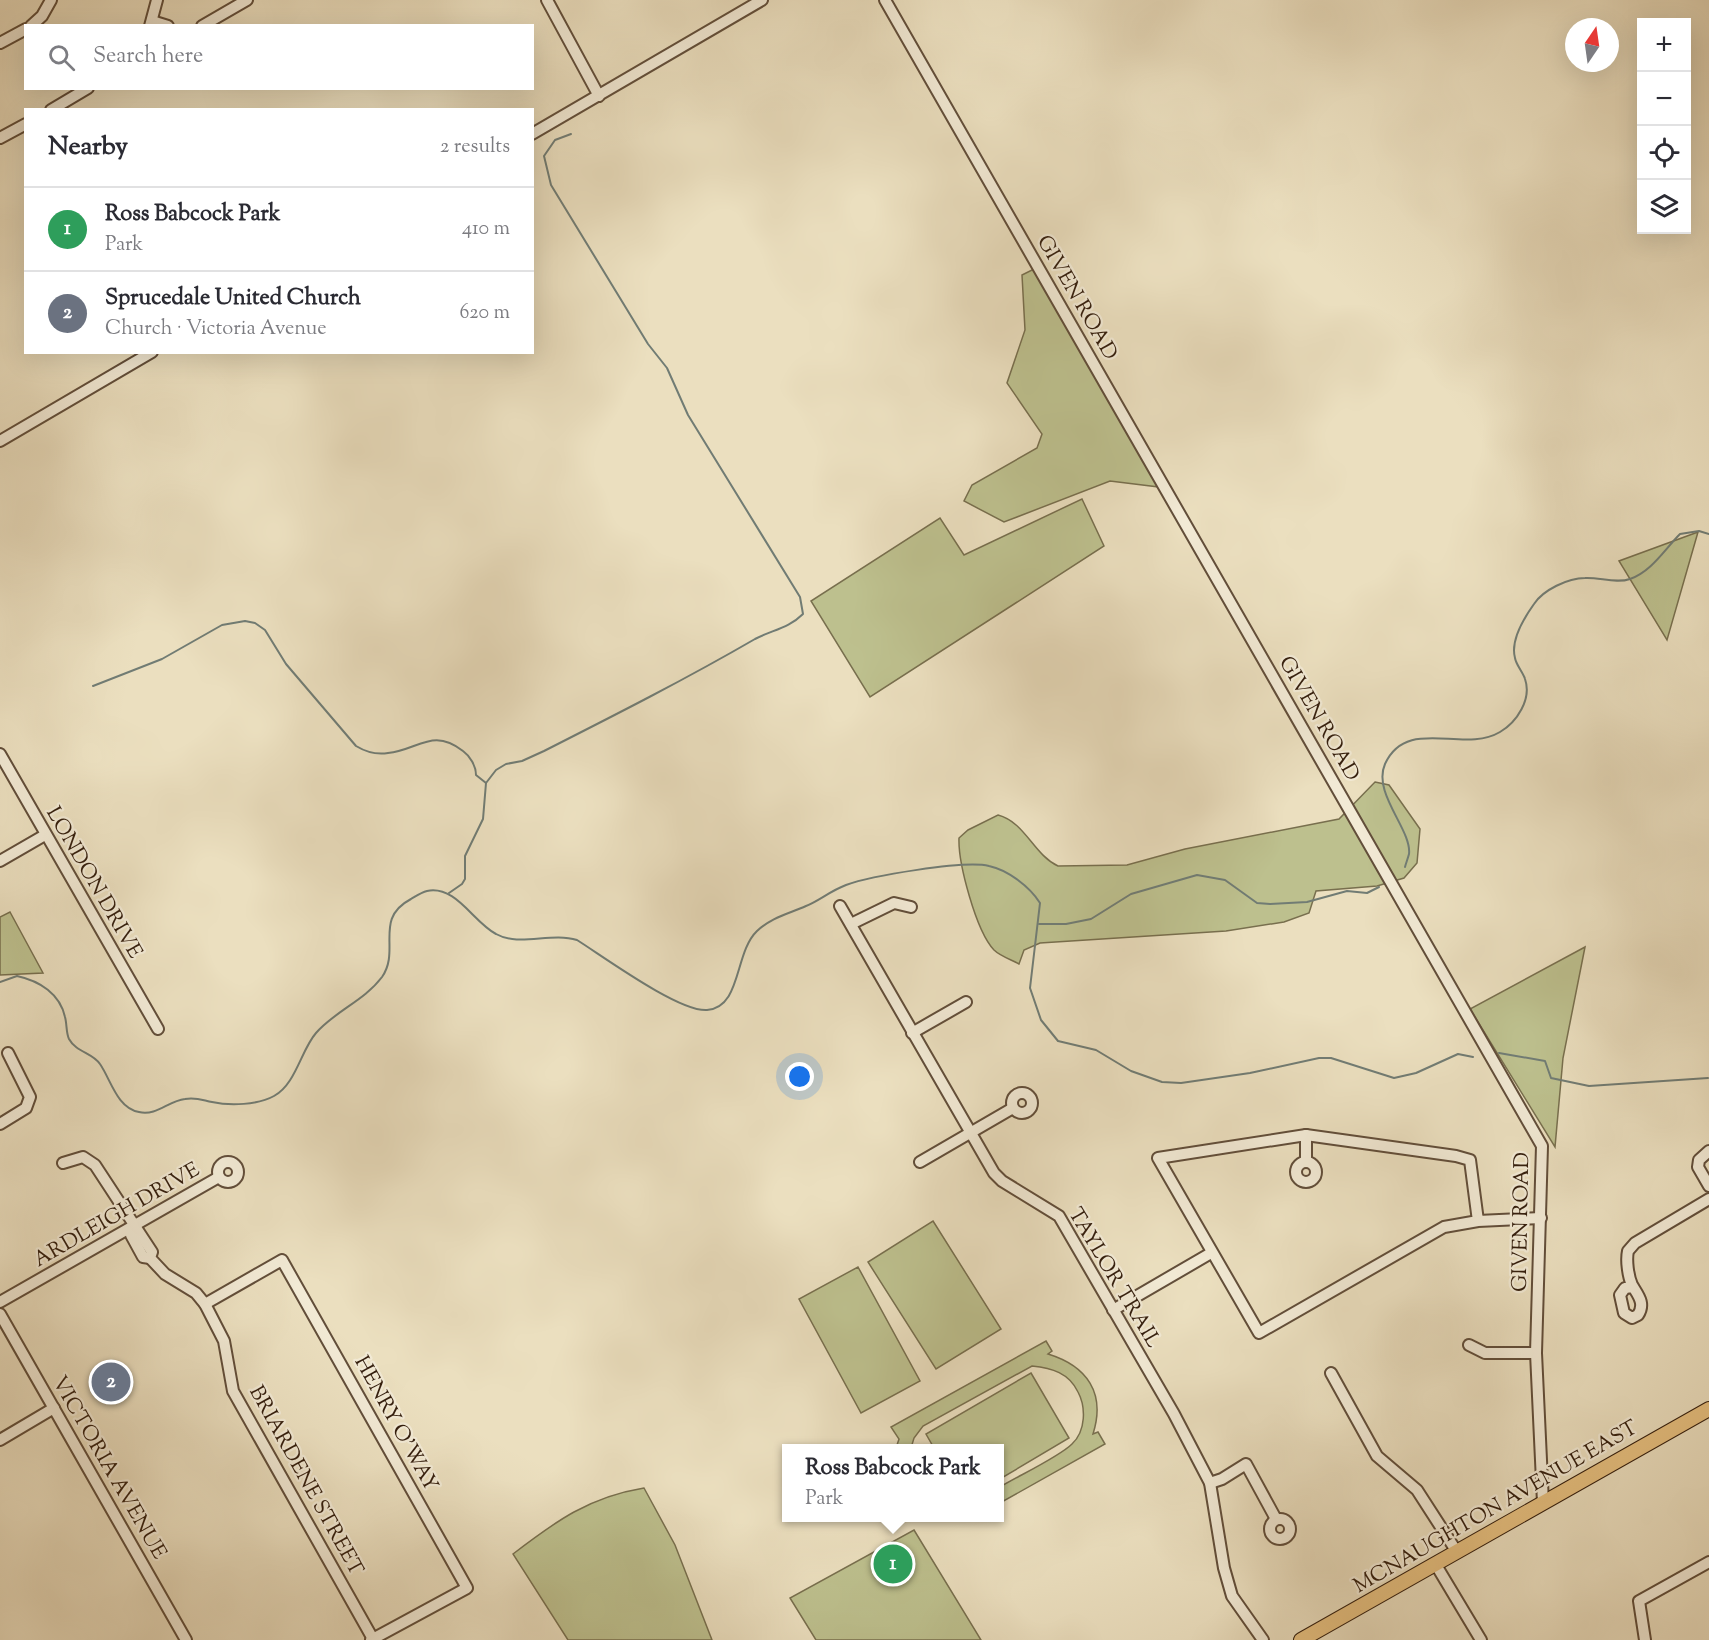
<!DOCTYPE html>
<html lang="en">
<head>
<meta charset="utf-8">
<style>
  :root { --surface:#fff; --page:#f2f2f3; --text:#2b2b33; --muted:#7c7c81; --line:#e1e1e2; --accent:#8f2418 }
  body { margin:0; font-family:"Sorts Mill Goudy",serif; background:var(--page); color:var(--text) }
  .controls { position:absolute; right:18px; top:18px; display:grid; overflow:hidden; border-radius:0px; box-shadow:0 6px 24px #0002 }
  .controls button { width:54px; height:54px; display:grid; place-items:center; padding:0; border:0; border-bottom:2px solid var(--line); background:var(--surface); color:var(--text); font:30px sans-serif }
  .compass { position:absolute; left:1565px; top:18px; width:54px; height:54px; border-radius:50%; background:var(--surface); box-shadow:0 6px 24px #0002; rotate:13deg }
  .you { position:absolute; left:800px; top:1077px; width:21px; height:21px; margin:-15px; border:4px solid #fff; border-radius:50%; background:#1a73e8; box-shadow:0 0 0 9px #1a73e833 }
  .badge { display:grid; place-items:center; width:39px; height:39px; border-radius:50%; background:var(--accent); color:#fff; font-size:20px; font-weight:700 }
  .pin { position:absolute; translate:-50% -50%; border:3px solid #fff; box-shadow:0 2px 6px #0006 }
  .popup { position:absolute; left:782px; top:1444px; width:222px; height:78px; box-sizing:border-box; display:grid; place-content:center; border-radius:0px; background:var(--surface); filter:drop-shadow(0 2px 4px #0005); font-size:20px; white-space:nowrap; color:var(--muted) }
  .popup b { font-size:22px; color:var(--text) }
  .popup::after { content:''; position:absolute; left:50%; top:100%; margin-left:-12px; border:12px solid transparent; border-top-color:var(--surface) }
  .list { margin:0; padding:0; list-style:none }
  h2 { display:flex; justify-content:space-between; align-items:center; height:78px; margin:0; padding:0 24px; font-size:26px }
  h2 small { font-size:20px; font-weight:400; color:var(--muted) }
  .list li { display:grid; grid-template-columns:39px 1fr auto; gap:18px; align-items:center; box-sizing:border-box; height:84px; padding:0 24px; border-top:2px solid var(--line) }
  .list b { display:block; font-size:22px; white-space:nowrap }
  .list p { margin:0; font-size:20px; white-space:nowrap; color:var(--muted) }
  .list em { font-size:20px; font-style:normal; color:var(--muted) }
  .icon { flex:none; width:33px; height:33px; fill:none; stroke:currentColor; stroke-width:2; stroke-linecap:round; stroke-linejoin:round }
  .map { position:relative; flex:none; width:1709px; height:1640px; overflow:hidden }
  .search { position:absolute; background:var(--surface); box-shadow:0 6px 24px #0002; left:24px; top:24px; width:510px; height:66px; display:flex; align-items:center; gap:15px; box-sizing:border-box; padding:0 21px; border-radius:0px; color:var(--muted); font-size:22px }
  .panel { position:absolute; background:var(--surface); box-shadow:0 6px 24px #0002; left:24px; top:108px; width:510px; height:246px; border-radius:0px }
  .map>svg:first-child { display:block }
  .green { fill:#bdc08e; stroke:#786f4e; stroke-width:1.5 }
  .lines { fill:none; stroke-linecap:round; stroke-linejoin:round }
  .stream { stroke:#717c74; stroke-width:2 }
  .minor-casing { stroke:#624e3a; stroke-width:14 }
  .major-casing { stroke:#341e0d; stroke-width:16 }
  .minor { stroke:#f2ead5; stroke-width:10 }
  .major { stroke:#e6c080; stroke-width:14 }
  .labels { text-anchor:middle; stroke-width:4.5; stroke-linejoin:round; paint-order:stroke }
  .street-label { font-size:21px; fill:#341e0d; stroke:#f2ead5 }
</style>
</head>
<body>
<div class="map">
<svg width="1709" height="1640" viewBox="0 0 1709 1640">
  <rect width="100%" height="100%" fill="#ebdfbf"/>
  <filter id="stains"><feTurbulence type="fractalNoise" baseFrequency=".00333" numOctaves="4"/><feColorMatrix values="0 0 0 0 .2 0 0 0 0 .09 0 0 0 0 .02 0 0 0 .5 -.17"/></filter>
  <radialGradient id="worn" r=".72"><stop offset=".6" stop-color="#630" stop-opacity="0"/><stop offset="1" stop-color="#630" stop-opacity=".3"/></radialGradient>
  <g class="green">
    <polygon points="1038,267 1159,487 1110,481 1004,522 964,501 972,485 1037,448 1042,434 1007,383 1025,330 1022,275"/>
    <polygon points="1082,499 1104,546 870,697 811,601 940,518 964,555"/>
    <polygon points="1698,532 1667,640 1619,561"/>
    <path d="M1375 782 1389 785 1420 829 1417 863 1404 878 1377 886 1316 891 1309 913 1284 922 1226 931 1040 943 1024 950 1019 964C1012 960 1000 956 994 950 976 931 958 863 959 838L968 830 998 815C1025 822 1034 855 1058 866L1127 865 1185 849 1339 819Z"/>
    <polygon points="10,912 43,973 0,975 0,917"/>
    <polygon points="1585,947 1563,1058 1555,1147 1470,1009"/>
    <polygon points="933,1221 1001,1329 936,1369 868,1262"/>
    <polygon points="858,1267 920,1381 861,1413 799,1299"/>
    <path d="M1046 1341 1052 1351 1048 1354C1087 1366 1106 1393 1093 1434L1098 1432 1105 1444 1000 1503V1487C1018 1476 1059 1457 1072 1444 1086 1431 1086 1407 1078 1392 1069 1373 1052 1368 1032 1366L923 1426 914 1438 911 1448H896L899 1439 891 1427Z"/>
    <polygon points="1031,1373 1069,1438 1000,1479 1000,1448 934,1448 926,1434"/>
    <path d="M644 1488 675 1545 712 1640H568L513 1554C556 1521 589 1497 644 1488Z"/>
    <polygon points="914,1530 981,1640 816,1640 790,1598"/>
  </g>
  <g class="lines">
    <g class="stream">
      <path d="M93 686 162 659 222 625 245 621 255 623 265 630 286 664 356 746C366 752 376 755 388 753 418 750 433 727 463 751 470 756 476 766 476 775L486 783"/>
      <path d="M1405 867C1406 863 1408 858 1409 854 1412 830 1372 793 1385 764 1407 716 1463 754 1500 732 1517 722 1532 699 1525 679 1523 672 1516 665 1515 658 1510 640 1524 618 1534 604 1543 590 1568 578 1585 578 1599 577 1616 584 1630 579 1652 571 1664 550 1680 534L1699 531 1709 534"/>
      <path d="M449 893 462 884 465 879V856L483 819 486 783 496 770 506 764 522 761 544 751C615 715 686 679 755 639 772 630 789 628 803 614L800 597 688 415 667 368 648 344 551 185 544 156 555 140 571 134"/>
      <polyline points="1039,924 1066,924 1091,919 1131,894 1197,875 1225,880 1257,903 1270,904 1307,902 1347,891 1367,893 1379,887"/>
      <path d="M0 982 17 976C40 981 60 994 65 1017 67 1024 66 1033 69 1039 76 1052 93 1053 100 1064 111 1080 117 1108 139 1112 157 1116 168 1101 185 1099 196 1097 202 1100 212 1102 230 1106 258 1105 274 1096 296 1084 301 1050 316 1033 335 1011 364 1001 382 977 401 950 373 919 411 899 416 896 422 892 427 891 456 885 473 922 496 934 519 947 551 932 577 940 604 957 679 1012 707 1010 742 1007 734 953 757 931 772 917 788 914 806 906 819 901 830 891 846 885 870 876 964 860 989 866 1008 870 1030 887 1040 903L1030 988 1041 1020 1058 1041 1096 1050 1131 1071 1162 1082 1181 1083 1250 1073 1319 1058H1331L1394 1078 1416 1073 1458 1054 1473 1057"/>
      <polyline points="1499,1053 1545,1061 1551,1078 1589,1086 1708,1078"/>
    </g>
    <defs>
      <g id="minor">
        <polyline points="547,0 599,96"/>
        <polyline points="885,0 1542,1146 1536,1353 1543,1503"/>
        <polyline points="152,21 168,26"/>
        <polyline points="31,26 42,16 51,0"/>
        <polyline points="150,26 157,0"/>
        <polyline points="202,26 247,0"/>
        <polyline points="0,43 26,29"/>
        <polyline points="51,110 88,88"/>
        <polyline points="532,134 762,0"/>
        <polyline points="0,138 26,124"/>
        <polyline points="0,441 152,352"/>
        <polyline points="0,754 158,1029"/>
        <polyline points="0,861 45,835"/>
        <polyline points="840,906 994,1173 1002,1181 1059,1216 1174,1414 1210,1483 1224,1568 1232,1596 1263,1640"/>
        <polyline points="851,924 894,903 911,907"/>
        <polyline points="912,1033 966,1002"/>
        <circle cx="1022" cy="1103" r="10"/>
        <polyline points="0,1124 26,1108 30,1097 8,1053"/>
        <polyline points="1709,1151 1699,1160 1698,1167 1709,1186"/>
        <polyline points="920,1162 1013,1108"/>
        <polyline points="1306,1162 1306,1135"/>
        <circle cx="1306" cy="1172" r="10"/>
        <circle cx="228" cy="1172" r="10"/>
        <polyline points="63,1163 83,1157 95,1165 152,1252 150,1258 165,1274 196,1293 205,1304 224,1341 233,1391 373,1639"/>
        <polyline points="1478,1221 1470,1160 1456,1156 1306,1135 1158,1158 1259,1333 1444,1227 1478,1221 1541,1218"/>
        <polyline points="133,1226 131,1235 143,1257 150,1258"/>
        <path d="M1633 1287 1625 1288 1620 1295 1624 1313 1632 1318 1638 1315C1646 1303 1637 1294 1632 1285 1628 1276 1626 1260 1628 1251L1635 1243 1709 1199"/>
        <polyline points="0,1302 219,1177"/>
        <polyline points="205,1304 282,1260 467,1588 371,1640"/>
        <polyline points="1113,1310 1211,1253"/>
        <polyline points="0,1314 186,1640"/>
        <polyline points="1469,1345 1485,1353 1536,1353"/>
        <polyline points="1331,1373 1377,1456 1417,1490 1457,1552"/>
        <polyline points="0,1440 54,1408"/>
        <polyline points="1210,1483 1222,1479 1246,1464 1276,1519"/>
        <circle cx="1280" cy="1529" r="10"/>
        <polyline points="1436,1565 1481,1640"/>
        <polyline points="1645,1640 1639,1601 1709,1562"/>
      </g>
      <polyline id="major" points="1301,1640 1709,1409"/>
    </defs>
    <use href="#minor" class="minor-casing"/>
    <use href="#major" class="major-casing"/>
    <use href="#minor" class="minor"/>
    <use href="#major" class="major"/>
  </g>
  <g class="labels">
    <g class="street-label">
      <text transform="translate(1078 297) rotate(60)" y="7">GIVEN ROAD</text>
      <text transform="translate(1320 718) rotate(60)" y="7">GIVEN ROAD</text>
      <text transform="translate(95 882) rotate(60)" y="7">LONDON DRIVE</text>
      <text transform="translate(116 1214) rotate(-30)" y="7">ARDLEIGH DRIVE</text>
      <text transform="translate(1520 1222) rotate(-89)" y="7">GIVEN ROAD</text>
      <text transform="translate(1115 1277) rotate(59)" y="7">TAYLOR TRAIL</text>
      <text transform="translate(397 1423) rotate(61)" y="7">HENRY O'WAY</text>
      <text transform="translate(110 1467) rotate(60)" y="7">VICTORIA AVENUE</text>
      <text transform="translate(307 1480) rotate(61)" y="7">BRIARDENE STREET</text>
      <text transform="translate(1495 1506) rotate(-30)" y="7">MCNAUGHTON AVENUE EAST</text>
    </g>
  </g>
  <rect width="100%" height="100%" filter="url(#stains)"/>
  <rect width="100%" height="100%" fill="url(#worn)"/>
</svg>
<div class="controls">
<button>+</button>
<button>−</button>
<button><svg class="icon" aria-label="locate" viewBox="0 0 24 24"><circle cx="12" cy="12" r="6"/><path d="M12 2v4M12 18v4M2 12h4M18 12h4"/></svg></button>
<button><svg class="icon" aria-label="layers" viewBox="0 0 24 24"><path d="M12 4l9 5-9 5-9-5zM3 14l9 5 9-5"/></svg></button>
</div>
<svg class="compass" viewBox="-18 -18 36 36"><path d="M0-13l5 13h-10z" fill="#e53935"/><path d="M0 13l5-13h-10z" fill="#7c7c81"/></svg>
<div class="you"></div>
<div class="pin badge" style="left:893px;top:1564px;background:#2e9e5b">1</div>
<div class="popup"><b>Ross Babcock Park</b>Park</div>
<div class="pin badge" style="left:111px;top:1382px;background:#6b7280">2</div>
<div class="search"><svg class="icon" aria-label="search" viewBox="0 0 24 24"><circle cx="10" cy="10" r="6"/><path d="M15 15l6 6"/></svg>Search here</div>
<section class="panel">
<h2>Nearby<small>2 results</small></h2>
<ul class="list">
<li><span class="badge" style="background:#2e9e5b">1</span><div><b>Ross Babcock Park</b><p>Park</p></div><em>410 m</em></li>
<li><span class="badge" style="background:#6b7280">2</span><div><b>Sprucedale United Church</b><p>Church · Victoria Avenue</p></div><em>620 m</em></li>
</ul>
</section>
</div>
</body>
</html>
